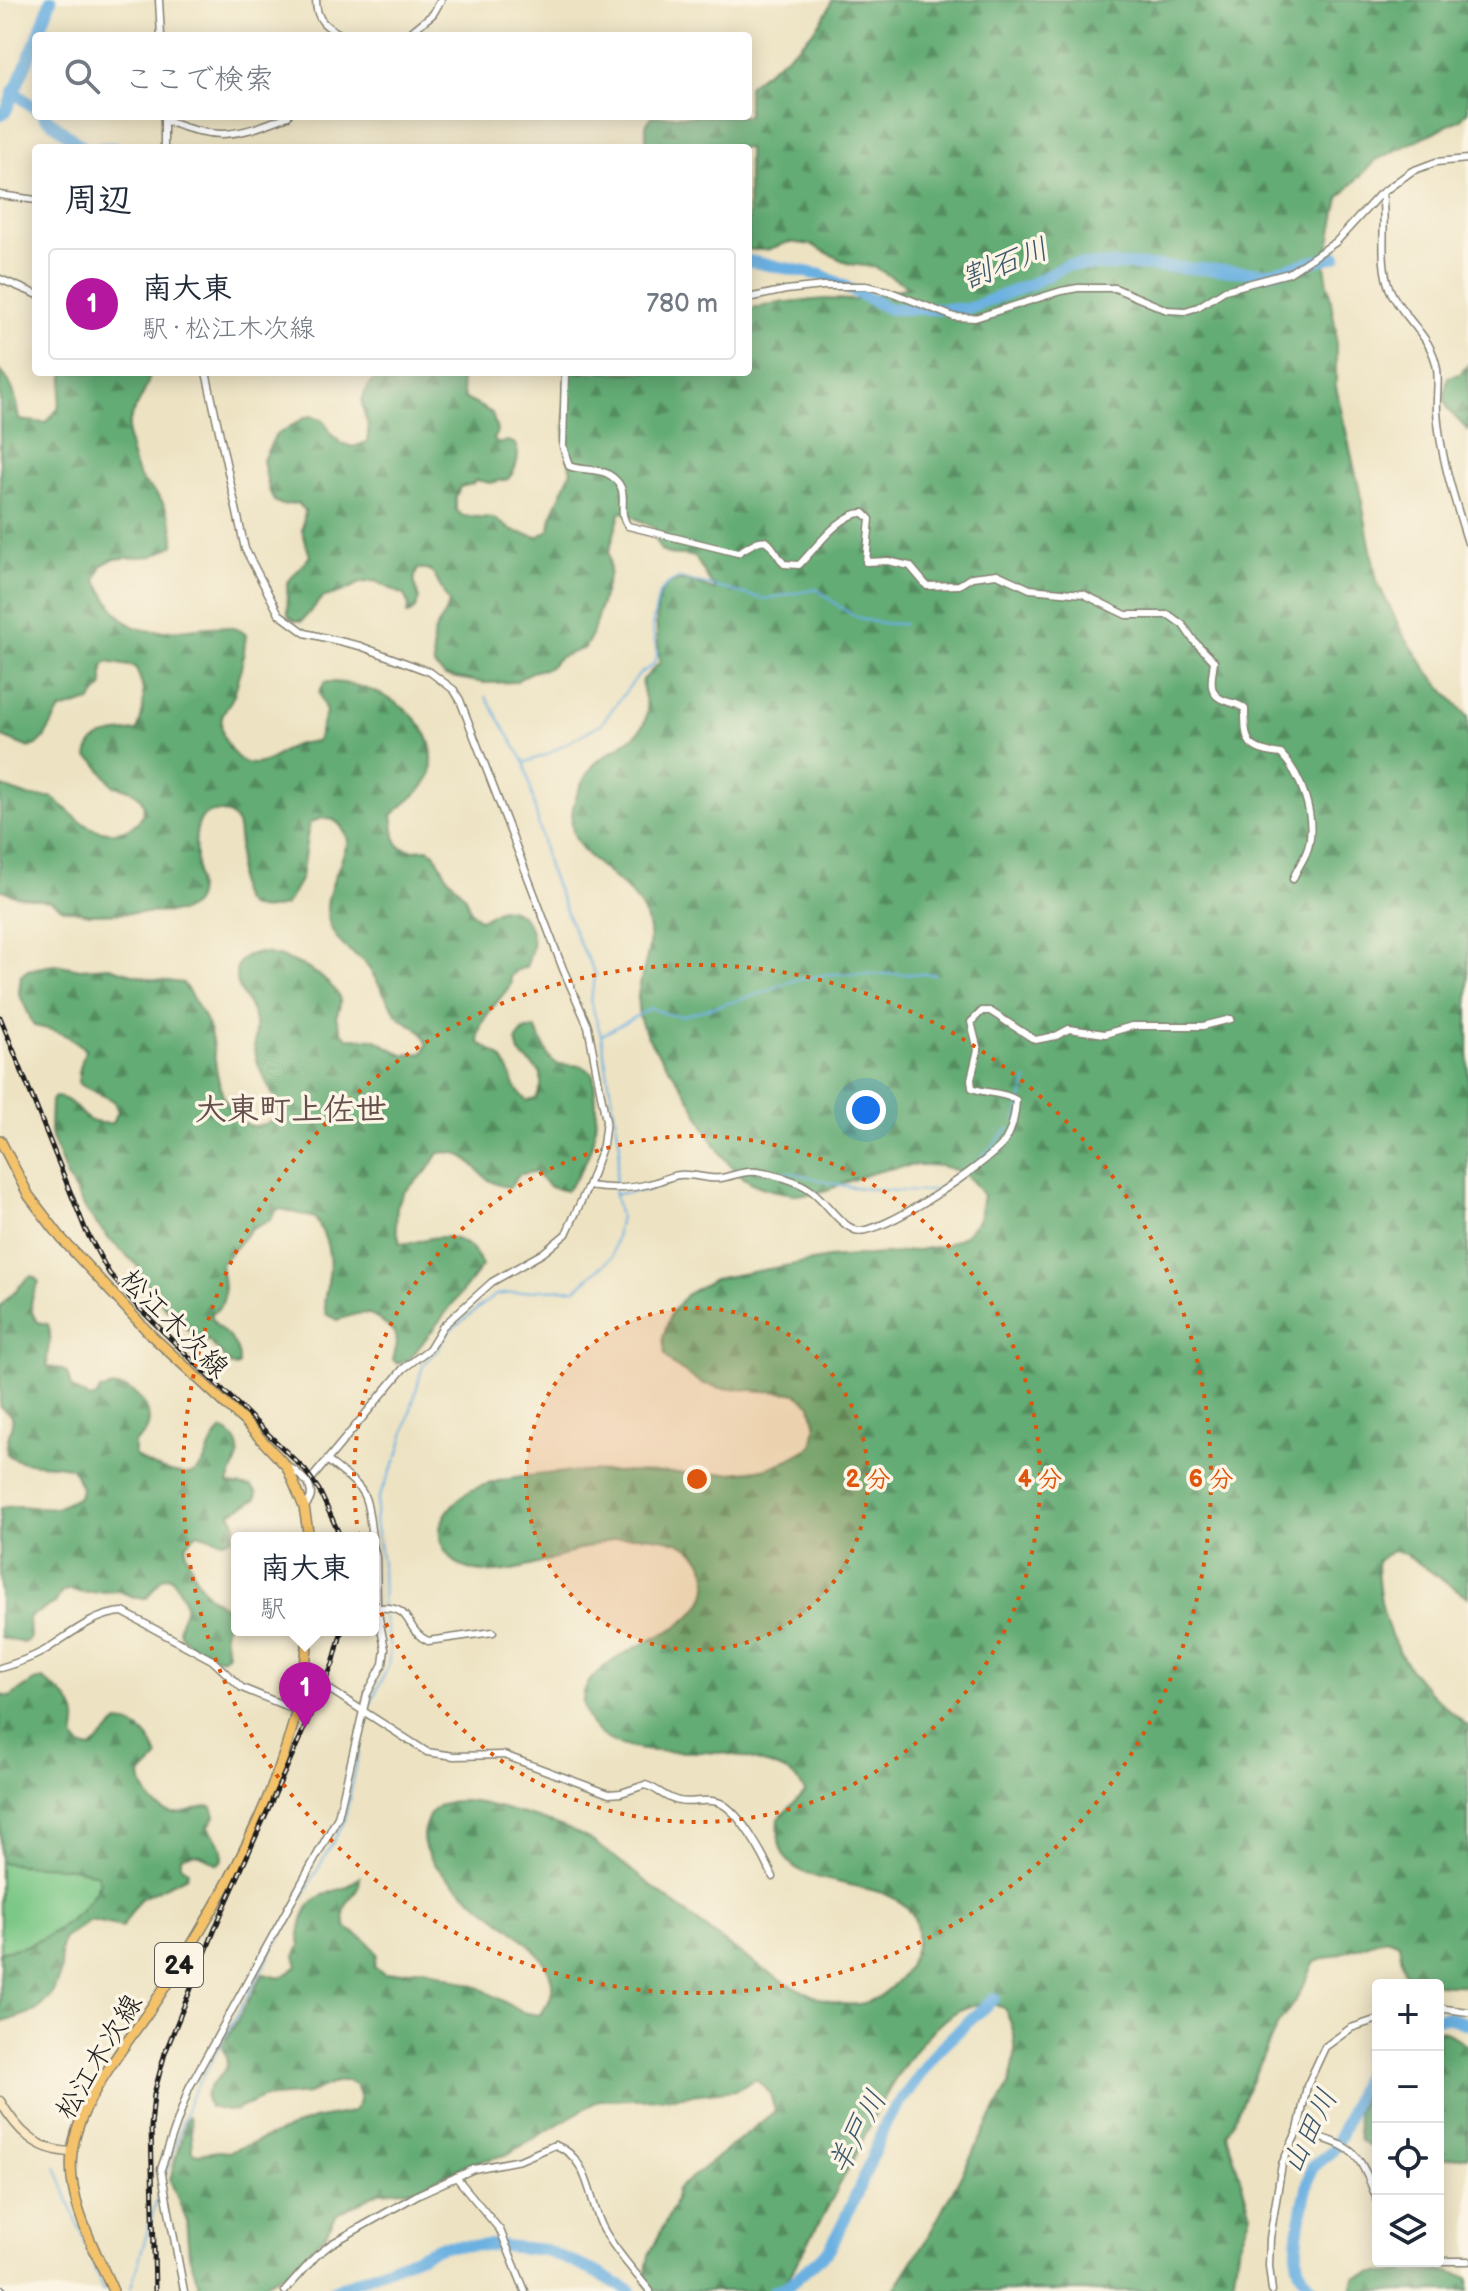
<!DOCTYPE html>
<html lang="ja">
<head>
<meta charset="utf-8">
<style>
  :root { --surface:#fff; --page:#f2f2f3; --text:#1f2937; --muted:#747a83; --line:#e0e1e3; --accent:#b5179e }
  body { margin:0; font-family:"Balsamiq Sans","Klee One",sans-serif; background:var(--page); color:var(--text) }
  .controls { position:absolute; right:24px; bottom:24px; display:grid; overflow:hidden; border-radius:8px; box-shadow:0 4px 20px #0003 }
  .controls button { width:72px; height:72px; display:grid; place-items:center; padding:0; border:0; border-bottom:2px solid var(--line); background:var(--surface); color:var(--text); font:40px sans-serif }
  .you { position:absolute; left:866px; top:1110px; width:28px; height:28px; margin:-20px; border:6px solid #fff; border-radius:50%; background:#1a73e8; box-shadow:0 0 0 12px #1a73e833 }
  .badge { display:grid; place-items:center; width:52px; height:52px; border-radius:50%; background:var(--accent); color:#fff; font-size:26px; font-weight:700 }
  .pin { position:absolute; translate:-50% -66px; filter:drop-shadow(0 2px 4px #0008) }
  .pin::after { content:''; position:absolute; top:42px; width:28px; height:24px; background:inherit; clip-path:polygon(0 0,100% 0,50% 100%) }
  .popup { position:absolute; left:231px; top:1532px; width:148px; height:104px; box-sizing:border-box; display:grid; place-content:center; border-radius:8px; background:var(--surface); filter:drop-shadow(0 2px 6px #0005); font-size:26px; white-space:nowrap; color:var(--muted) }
  .popup b { font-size:30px; color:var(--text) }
  .popup::after { content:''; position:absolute; left:50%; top:100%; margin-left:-16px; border:16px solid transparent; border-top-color:var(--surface) }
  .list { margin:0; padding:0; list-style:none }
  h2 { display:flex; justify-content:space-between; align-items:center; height:104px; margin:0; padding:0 32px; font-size:34px }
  h2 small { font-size:26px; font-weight:400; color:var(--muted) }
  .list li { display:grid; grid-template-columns:52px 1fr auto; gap:24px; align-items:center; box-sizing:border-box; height:112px; margin:0 16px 16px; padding:0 16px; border:2px solid var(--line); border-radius:8px }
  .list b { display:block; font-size:30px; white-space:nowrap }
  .list p { margin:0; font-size:26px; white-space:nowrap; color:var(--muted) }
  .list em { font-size:26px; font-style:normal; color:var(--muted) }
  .icon { flex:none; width:44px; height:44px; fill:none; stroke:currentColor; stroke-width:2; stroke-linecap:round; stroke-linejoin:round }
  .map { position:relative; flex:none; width:1468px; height:2291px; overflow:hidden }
  .search { position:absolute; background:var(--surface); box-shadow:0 4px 20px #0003; left:32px; top:32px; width:720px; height:88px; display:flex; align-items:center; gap:20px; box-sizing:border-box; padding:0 28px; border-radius:8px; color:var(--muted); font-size:30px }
  .panel { position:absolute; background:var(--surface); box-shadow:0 4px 20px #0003; left:32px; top:144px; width:720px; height:232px; border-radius:8px }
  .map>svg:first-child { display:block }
  .green { fill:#7bc887; stroke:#4c7252; stroke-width:2 }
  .forest { fill:url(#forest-firs); stroke:#406448; stroke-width:2 }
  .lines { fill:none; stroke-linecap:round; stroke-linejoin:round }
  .stream { stroke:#6ab0e1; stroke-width:2 }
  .river { stroke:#6ab0e1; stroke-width:12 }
  .street-casing { stroke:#848070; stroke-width:9 }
  .secondary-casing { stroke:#848070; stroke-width:11 }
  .primary-casing { stroke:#848070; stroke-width:12 }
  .street { stroke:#fff; stroke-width:6 }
  .secondary { stroke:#fae7c3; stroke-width:8 }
  .primary { stroke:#f3c26a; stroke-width:9 }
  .rail-casing { stroke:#1c1c1c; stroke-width:5 }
  .rail { stroke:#fcf5e5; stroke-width:2; stroke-dasharray:6; stroke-linecap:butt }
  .ring { fill:none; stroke:#de560d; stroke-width:4; stroke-dasharray:4 8 }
  .labels { text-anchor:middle; stroke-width:7; stroke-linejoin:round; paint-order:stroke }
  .shield { fill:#fcf5e5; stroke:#5f5d58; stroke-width:2 }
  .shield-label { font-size:26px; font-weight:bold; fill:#1c1c1c }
  .street-label { font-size:28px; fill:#1c1c1c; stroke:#fcf5e5 }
  .water-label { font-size:30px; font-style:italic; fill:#3b576b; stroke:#fcf5e5 }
  .quarter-label { font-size:32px; font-weight:bold; fill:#654f4c; stroke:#fcf5e5 }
  .centre { fill:#de560d; stroke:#fcf5e5; stroke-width:4 }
  .ring-label { font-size:24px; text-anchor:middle; font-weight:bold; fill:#de560d; stroke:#fcf5e5; stroke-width:7; stroke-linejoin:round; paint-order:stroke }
</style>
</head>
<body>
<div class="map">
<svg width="1468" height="2291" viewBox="0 0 1468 2291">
  <defs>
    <pattern id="forest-firs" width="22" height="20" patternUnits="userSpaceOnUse" patternTransform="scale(2)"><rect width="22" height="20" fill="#64ac74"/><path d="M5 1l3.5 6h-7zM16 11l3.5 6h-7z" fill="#528b5e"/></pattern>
  </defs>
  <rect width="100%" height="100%" fill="#fcf5e5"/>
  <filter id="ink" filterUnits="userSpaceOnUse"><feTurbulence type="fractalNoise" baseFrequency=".0125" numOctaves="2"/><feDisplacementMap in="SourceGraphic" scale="16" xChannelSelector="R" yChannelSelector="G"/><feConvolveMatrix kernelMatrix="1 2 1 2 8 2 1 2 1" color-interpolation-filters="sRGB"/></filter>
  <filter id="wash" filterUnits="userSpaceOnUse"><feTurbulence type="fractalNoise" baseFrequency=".006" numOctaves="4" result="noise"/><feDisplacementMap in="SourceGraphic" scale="32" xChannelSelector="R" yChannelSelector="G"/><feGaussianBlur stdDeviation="1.8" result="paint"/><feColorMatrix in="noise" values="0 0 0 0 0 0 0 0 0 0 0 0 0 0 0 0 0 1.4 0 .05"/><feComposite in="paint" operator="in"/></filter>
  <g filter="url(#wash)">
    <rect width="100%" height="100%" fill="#ede3c3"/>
    <polygon class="green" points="0,1788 108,1865 105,1896 0,1970"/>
    <g class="forest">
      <path d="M832 0H1468V110L1461 119 1376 160 1339 198 1325 266 1336 331V387L1361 497 1377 582 1404 636 1431 675 1468 717V1597L1405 1554 1393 1551 1377 1561C1378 1638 1410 1680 1468 1726V1985C1444 1986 1425 1984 1404 1973L1399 1943 1386 1938 1315 1962 1297 1998 1277 2026 1227 2134 1251 2214 1238 2249 1232 2291H893L928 2237 1009 2085C1017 2056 1019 2035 1004 2008 934 1977 873 2120 849 2167 827 2209 805 2251 780 2291H650L644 2281 649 2255 673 2207 677 2189 775 2111 770 2094 756 2079 736 2090 662 2098 599 2100 506 2155 469 2164 415 2189 379 2192 337 2214 325 2235 285 2273 252 2291H208L199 2285 189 2255 186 2219 170 2180 186 2119 188 2116 190 2119 192 2151 196 2154 219 2151 229 2152 313 2119 352 2112 358 2104 360 2094 356 2086 347 2081H338L308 2094 262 2098 236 2110 227 2111 209 2107C199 2087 219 2082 226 2067 229 2060 224 2053 222 2047L263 1974 281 1978 298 1966 295 1956 300 1946C298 1938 300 1936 301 1928 306 1899 319 1895 344 1888 350 1886 355 1880 360 1877 360 1899 338 1898 346 1927 360 1938 367 1937 377 1954L374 1967 385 1974 423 1968 480 1988 522 2012 539 2015C606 1947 401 1889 425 1826 427 1821 429 1813 433 1810 449 1795 478 1802 497 1807 531 1816 569 1825 598 1845 655 1884 791 2013 859 2004 876 2001 887 1992 899 1979 907 1971 915 1953 917 1942 924 1874 822 1895 790 1863 777 1850 778 1835 779 1818L805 1792C796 1773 783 1769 763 1763 754 1760 744 1757 734 1755 694 1747 639 1760 604 1737 594 1730 587 1720 584 1708 572 1666 658 1641 682 1623 695 1613 707 1600 707 1584 708 1569 701 1557 689 1548 673 1538 643 1534 624 1537 578 1543 485 1600 448 1555 441 1547 437 1531 442 1522 447 1509 458 1498 470 1491 488 1482 508 1479 528 1476 581 1468 636 1473 690 1473 714 1473 740 1474 763 1469 780 1465 797 1455 812 1446L816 1427 811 1405 795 1393 721 1388 701 1383 673 1365 665 1355 663 1337 671 1313 686 1295 714 1279 828 1258 898 1253 943 1246 964 1236 979 1219 983 1195C979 1191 976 1185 972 1181 946 1154 887 1167 857 1178 841 1184 827 1192 811 1194 795 1196 766 1190 752 1183 719 1165 704 1121 685 1091 670 1066 649 1047 640 1019 630 987 656 956 648 924 637 880 576 863 572 826 570 806 581 780 594 765 611 746 646 741 647 710 647 702 642 691 642 681L660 662C658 641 645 577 684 581 694 581 705 588 715 590L716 586 711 584 695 557C672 551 656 563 655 528L621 511 609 552 610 572 593 632 585 648 560 657 548 668 531 672 515 682 485 683 445 676 434 666C434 657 431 642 434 633 439 623 445 614 449 603L434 575 428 569H418C411 581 416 587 419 599L415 609 409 614H407L409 605 404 595 375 581 360 583 344 591 322 598 302 621 294 620 288 615 287 583 310 556 302 531 305 511 298 503 282 505 274 501 269 490 263 460 275 436 306 417 314 416 324 421 332 435 341 443 353 447 367 442C374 409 346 411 377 376V372H459L464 398 492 413 497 431 494 439 498 444 507 441 514 443C522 454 516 470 508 479L490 483 476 480 472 484 460 487 456 497V510L463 516 494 518 513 531 538 537 550 529 553 512 571 472 565 442 567 372H748V310L777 303 826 299 854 300 909 287 874 267 849 264 812 245 789 242 767 250H748V148H656L646 145V125L652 116H748V86C777 61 820 37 832 0Z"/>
      <path d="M1468 365V430C1449 410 1440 410 1448 377L1460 374Z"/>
      <path d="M0 371C15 385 16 401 19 420L46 423 58 408 65 372H150C148 398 123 415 129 443 131 454 135 470 141 479 144 484 151 488 155 493 167 505 175 527 174 545L153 556 113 559 102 565 96 580C105 594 116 617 131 625 161 643 228 613 246 635 244 654 240 677 234 695 231 703 223 710 222 717 218 735 235 764 253 764 270 764 279 752 292 746 300 743 308 742 317 741L326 712 319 692 325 682C368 680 435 712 432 762 432 763 431 774 431 775 425 790 404 804 392 815L395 837 400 847 412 850 429 849 435 854 447 876 465 896 471 912 479 919C489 918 488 914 496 911 514 903 529 919 532 936 534 946 530 957 526 967L515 971 510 977 511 984C500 1001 474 1022 479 1043 487 1048 496 1052 502 1059 514 1074 509 1086 527 1101L536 1099 541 1087V1073L519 1053 516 1040 524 1031 535 1028 550 1058 557 1064 582 1066 593 1074C600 1118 597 1156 566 1191L550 1187 534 1172 520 1174 510 1187C472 1184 478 1147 439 1153L429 1169 404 1192 397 1206 396 1225 400 1243C413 1245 419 1240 431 1238 455 1234 474 1244 482 1266L410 1359 397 1363 393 1360 397 1344 394 1332C368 1309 368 1310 337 1320L326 1314C322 1297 327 1292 329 1275 332 1253 326 1237 315 1218L281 1209 276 1211 270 1220 250 1230 221 1264C223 1284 231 1303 211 1314 215 1334 240 1334 239 1364L236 1367 231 1365 210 1342 188 1330 159 1301 142 1277 137 1265 110 1240 88 1214 67 1177 50 1132 51 1101 55 1097C82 1098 74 1127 112 1123L118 1112 114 1101 79 1084V1072L85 1050C73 1036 52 1029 34 1026L19 993 21 975 28 970 56 964 80 969 109 967 150 979 183 983C191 996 202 1011 208 1026 215 1045 214 1064 219 1082 226 1112 248 1143 278 1115 278 1097 261 1077 256 1058 252 1046 256 1034 255 1022 253 1002 229 987 238 965 251 933 334 974 340 1000 341 1006 338 1011 336 1017L342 1033 348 1038 374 1039 403 1055 423 1053 427 1045C421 1023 410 1028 398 1015 385 999 378 979 365 963 358 955 347 951 341 943 310 908 339 877 348 840 341 820 329 812 309 824L301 878 286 905C194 935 275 806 214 812 182 815 202 880 197 895 195 905 189 908 181 912L90 914 64 909 50 901 17 896 0 889V786L31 797H52C66 807 75 821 92 828 136 847 171 795 114 786L94 761 87 757C91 730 117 734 137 731 146 708 146 688 135 667L107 662 103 667V686L91 701 60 710 44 738 37 745 29 748 0 736Z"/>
      <path d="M33 1276 39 1282C32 1296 26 1309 38 1322L48 1324C54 1341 44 1352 48 1367L61 1369 67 1373 72 1388 90 1399 97 1397 100 1390C106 1389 113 1387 119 1387 138 1389 154 1411 147 1429 145 1435 139 1439 134 1443 134 1447 133 1452 135 1455 142 1465 185 1479 195 1472 211 1461 207 1438 224 1430 251 1448 235 1460 228 1484L252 1487 257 1493 256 1499 230 1513 236 1525 233 1537 223 1541 197 1533 186 1545V1553L197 1581 209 1596 228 1609 230 1615 224 1632 227 1654 222 1658C209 1656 178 1644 179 1627 179 1621 184 1615 185 1609 186 1598 177 1583 169 1576L162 1578 147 1598H136L119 1591 82 1593 70 1589 62 1592 55 1603 29 1617 30 1639 23 1643 0 1637V1508L14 1506 57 1508 79 1497 81 1488 72 1468C50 1461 26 1469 7 1454 4 1440 14 1429 12 1416L0 1407V1306L29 1277Z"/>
      <path d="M43 1679C56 1689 75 1701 76 1719 77 1725 74 1732 75 1739L81 1747 92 1749 118 1722C138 1723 153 1739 158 1758L141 1775C142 1794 159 1816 180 1813 192 1812 200 1804 212 1807L215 1816 208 1827 222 1847 223 1859 218 1864C202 1857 200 1850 181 1857V1865L188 1870 187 1876 140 1899 122 1927 90 1920 63 1939 60 1952 61 1971 52 1995 36 2011 0 2023V1952C10 1949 21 1948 30 1944 59 1932 87 1910 100 1882L96 1874C62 1862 35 1870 0 1862V1695L10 1697 34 1681Z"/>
      <polygon points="1438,2030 1444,2031 1468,2046 1468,2156 1438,2160"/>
      <polygon points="1378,2068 1378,2151 1359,2140 1357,2111"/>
      <polygon points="1447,2271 1468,2277 1468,2291 1352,2291 1355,2277 1373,2273"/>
    </g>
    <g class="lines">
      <g class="stream">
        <polyline points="486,697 525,763 548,867 580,945 596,975 590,1000 601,1035 620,1145 615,1184"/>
        <path d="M526 762 546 755 601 724 639 674 653 665 657 655 652 626 659 593 669 583 679 578 765 599 817 589C849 615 861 625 904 624"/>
        <polyline points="602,1035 651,1008 667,1014 682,1016 760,994 791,981 830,974 935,974"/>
        <polyline points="1016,1121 1027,1080"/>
        <path d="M773 1172C796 1170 817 1180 839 1185 857 1188 923 1195 938 1189 961 1181 992 1146 1009 1128"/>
        <polyline points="615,1194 644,1191 691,1177"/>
        <polyline points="368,1710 388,1666 390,1648 383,1613 382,1562 375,1522 378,1499 399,1453 423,1365 437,1351 449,1331 495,1295 540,1290 576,1289 612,1257 620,1217 614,1191"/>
        <polyline points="56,2167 103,2291"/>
        <polyline points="165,2175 190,2099 344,1822 367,1716"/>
        <polyline points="130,2291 161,2185"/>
      </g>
      <g class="river">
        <polyline points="38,36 51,0"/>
        <polyline points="13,91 36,109"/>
        <polyline points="0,115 6,111 36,41"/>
        <polyline points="44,116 84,148"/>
        <polyline points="102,148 114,148"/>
        <polyline points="748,261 821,275 890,309 968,309 1033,283 1068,265 1133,265 1267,273 1336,256"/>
        <polyline points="1438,2018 1447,2017 1468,2024"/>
        <polyline points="332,2291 443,2246 494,2245 545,2250 596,2272 630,2291"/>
        <polyline points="774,2291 788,2286 830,2249 858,2191 887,2120 938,2050 994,1998"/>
        <path d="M1316 2291C1308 2284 1300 2276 1298 2265 1293 2245 1305 2197 1310 2175L1312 2167 1333 2150 1340 2136 1367 2069 1368 2050 1378 2042"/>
      </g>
    </g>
  </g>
  <g filter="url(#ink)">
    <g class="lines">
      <defs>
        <g id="street">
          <polyline points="159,0 161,36"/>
          <path d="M316 0C316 21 326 27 344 36"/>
          <polyline points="406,36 433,14 441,0"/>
          <path d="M164 120C218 141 235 137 288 116"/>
          <polyline points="164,148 164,120"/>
          <path d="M1382 193C1387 224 1378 261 1390 290 1402 318 1432 335 1437 369 1439 383 1436 398 1437 412 1440 456 1455 501 1468 543"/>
          <polyline points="0,195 36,200"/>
          <polyline points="0,279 36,294"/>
          <polyline points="748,298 786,290 823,286 866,286 888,291 954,317 975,318 1061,291 1078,288 1115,288 1167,310 1185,311 1198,307 1225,290 1289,273 1336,242 1379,195 1412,171 1436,162 1468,159"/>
          <polyline points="206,372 245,549 279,614 305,633 360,646 430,672 454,690 460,700 563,969 588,1026 606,1121 603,1145 588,1186 566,1234 543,1253 492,1282 443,1326 429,1349 403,1369 308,1483 294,1470 287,1467"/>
          <path d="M565 372 563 446 569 466C581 471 597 468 608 474 635 490 614 509 628 526L738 553C770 532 765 539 784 564L799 565C815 549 842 511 864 513L870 519 866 562 888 561 910 566 927 586 959 585 972 577 997 574 1030 589 1083 594 1126 615H1169L1183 625 1194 641 1214 661C1212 677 1206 695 1226 701 1234 704 1238 703 1245 709 1245 742 1246 750 1281 754 1302 776 1315 815 1309 844 1307 857 1297 867 1293 879"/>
          <path d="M588 1186C608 1189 630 1189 649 1184 659 1182 669 1176 679 1175 693 1173 706 1180 721 1178 734 1176 744 1170 757 1172 773 1174 796 1180 809 1189 826 1200 836 1222 855 1230 878 1239 991 1161 1005 1141 1013 1128 1015 1115 1016 1100 1003 1092 987 1094 972 1088L971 1079 978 1050 971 1022 982 1011H990L1035 1040 1056 1036 1069 1029 1105 1034 1132 1026H1203L1231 1019"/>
          <path d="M328 1461C367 1492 366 1488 372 1538"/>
          <path d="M304 1507C313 1499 312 1493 308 1483"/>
          <path d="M377 1608C416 1605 402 1629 428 1641L493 1632"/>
          <path d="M0 1668C14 1664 29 1659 42 1652 67 1637 94 1613 123 1612L212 1660 242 1688 298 1711"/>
          <path d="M300 1704 307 1703 318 1686 321 1684 427 1752 454 1756 504 1755 609 1794 621 1793 645 1785C657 1788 666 1799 679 1801 691 1804 704 1798 717 1802 738 1807 765 1858 773 1877"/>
          <polyline points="1438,2008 1468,2012"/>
          <path d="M1298 2130C1355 2149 1356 2145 1378 2202"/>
          <polyline points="456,2177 500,2230 525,2291"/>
          <polyline points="1438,2261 1468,2261"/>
          <polyline points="0,2288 3,2291"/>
          <polyline points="184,2291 161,2169 189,2088 338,1817 367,1694 383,1664 385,1649 377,1608 376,1557 373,1545"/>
          <path d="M285 2291 316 2256 331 2244 419 2194 474 2169 520 2160 555 2145C591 2158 588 2202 604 2230 616 2252 634 2271 650 2291"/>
          <polyline points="1272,2291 1269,2266 1270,2238 1282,2164 1298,2130 1307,2086 1325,2047 1351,2028 1378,2019"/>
        </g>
        <path id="secondary" d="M0 2101C17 2130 36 2151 72 2152"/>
        <g id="primary">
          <polyline points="0,1140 29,1196 62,1239 151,1335 244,1421 287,1467 304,1507 309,1538"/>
          <path d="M113 2291C95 2249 66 2200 72 2153 78 2099 130 2041 159 1996 227 1894 304 1754 308 1630"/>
        </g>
      </defs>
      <use href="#street" class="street-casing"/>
      <use href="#secondary" class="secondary-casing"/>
      <use href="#primary" class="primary-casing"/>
      <use href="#street" class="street"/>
      <use href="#secondary" class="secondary"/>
      <use href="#primary" class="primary"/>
      <defs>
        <g id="rail">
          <polyline points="0,1017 86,1231 109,1273 138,1307 305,1470 319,1490 341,1538"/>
          <polyline points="155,2291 151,2127 154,2094 165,2053 219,1919 333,1664 342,1630"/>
        </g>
      </defs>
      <use href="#rail" class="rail-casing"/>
      <use href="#rail" class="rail"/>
    </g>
  </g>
  <circle cx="697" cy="1479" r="171" fill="#de560d" fill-opacity=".12"/>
  <g class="ring">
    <circle cx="697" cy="1479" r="171"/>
    <circle cx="697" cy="1479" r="343"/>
    <circle cx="697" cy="1479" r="514"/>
  </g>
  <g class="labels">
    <rect class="shield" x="155" y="1943" width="48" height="44" rx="6"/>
    <g class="shield-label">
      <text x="179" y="1974">24</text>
    </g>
    <g class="street-label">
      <text transform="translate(175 1323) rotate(45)" y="10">松江木次線</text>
      <text transform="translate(98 2056) rotate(-59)" y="10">松江木次線</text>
    </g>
    <g class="water-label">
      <text transform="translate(1005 263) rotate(-21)" y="10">割石川</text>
      <text transform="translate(1309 2131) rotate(-64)" y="10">山田川</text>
      <text transform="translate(857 2132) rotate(-62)" y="10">羊戸川</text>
    </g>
    <g class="quarter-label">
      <text x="291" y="1120">大東町上佐世</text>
    </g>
  </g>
  <circle cx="697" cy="1479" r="12" class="centre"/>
  <g class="ring-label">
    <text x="868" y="1487">2 分</text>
    <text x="1040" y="1487">4 分</text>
    <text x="1211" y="1487">6 分</text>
  </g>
</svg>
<div class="controls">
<button>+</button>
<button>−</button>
<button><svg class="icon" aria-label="locate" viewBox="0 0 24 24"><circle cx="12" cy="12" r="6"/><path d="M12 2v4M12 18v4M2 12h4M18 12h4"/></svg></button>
<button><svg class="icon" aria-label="layers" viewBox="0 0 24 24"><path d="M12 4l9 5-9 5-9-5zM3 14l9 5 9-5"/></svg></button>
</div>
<div class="you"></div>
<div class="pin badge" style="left:305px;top:1728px">1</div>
<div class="popup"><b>南大東</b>駅</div>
<div class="search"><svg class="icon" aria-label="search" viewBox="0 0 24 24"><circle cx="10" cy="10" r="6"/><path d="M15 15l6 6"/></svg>ここで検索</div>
<section class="panel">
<h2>周辺<small></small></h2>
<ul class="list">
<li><span class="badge">1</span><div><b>南大東</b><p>駅 · 松江木次線</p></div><em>780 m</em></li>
</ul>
</section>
</div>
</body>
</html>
